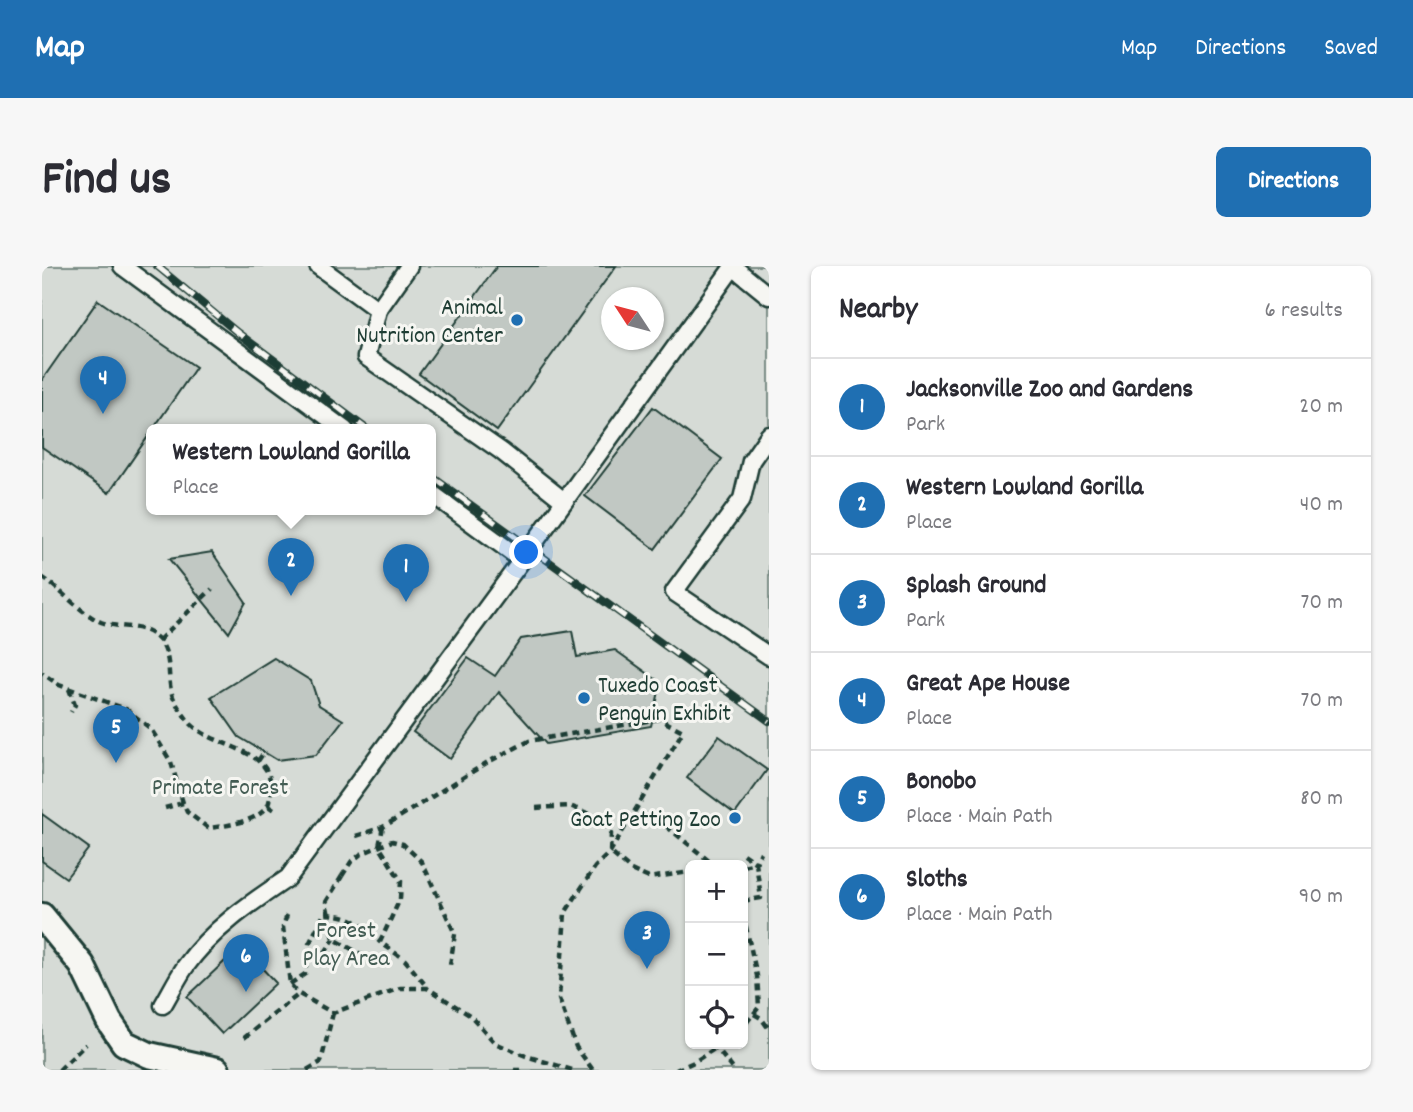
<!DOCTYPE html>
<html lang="en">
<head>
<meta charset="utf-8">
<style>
  :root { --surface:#fff; --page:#f7f7f7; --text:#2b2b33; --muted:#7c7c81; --line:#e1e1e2; --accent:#1f6fb2 }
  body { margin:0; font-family:Dekko,sans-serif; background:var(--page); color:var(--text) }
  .controls { position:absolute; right:21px; bottom:21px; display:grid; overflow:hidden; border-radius:10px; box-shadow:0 2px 5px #0004 }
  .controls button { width:63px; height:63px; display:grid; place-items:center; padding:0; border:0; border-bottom:2px solid var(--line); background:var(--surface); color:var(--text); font:35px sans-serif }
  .compass { position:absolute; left:559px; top:21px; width:63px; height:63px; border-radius:50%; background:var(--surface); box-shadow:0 2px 5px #0004; rotate:306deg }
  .you { position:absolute; left:485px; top:287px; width:24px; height:24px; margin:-18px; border:5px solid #fff; border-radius:50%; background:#1a73e8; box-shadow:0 0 0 10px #1a73e833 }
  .badge { display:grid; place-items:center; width:46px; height:46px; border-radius:50%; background:var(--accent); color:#fff; font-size:23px; font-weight:700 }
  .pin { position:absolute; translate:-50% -58px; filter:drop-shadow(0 2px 4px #0008) }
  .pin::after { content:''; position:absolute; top:37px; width:24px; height:21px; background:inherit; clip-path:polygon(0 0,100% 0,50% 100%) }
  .popup { position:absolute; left:104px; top:158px; width:290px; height:91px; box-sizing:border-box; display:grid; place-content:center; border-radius:10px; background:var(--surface); filter:drop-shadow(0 2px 5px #0005); font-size:23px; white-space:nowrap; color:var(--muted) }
  .popup b { font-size:26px; color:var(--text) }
  .popup::after { content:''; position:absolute; left:50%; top:100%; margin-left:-14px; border:14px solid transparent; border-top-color:var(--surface) }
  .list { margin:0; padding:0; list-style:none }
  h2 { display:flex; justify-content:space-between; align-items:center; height:91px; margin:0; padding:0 28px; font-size:30px }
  h2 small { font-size:23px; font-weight:400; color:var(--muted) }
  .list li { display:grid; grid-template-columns:46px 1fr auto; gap:21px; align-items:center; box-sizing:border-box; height:98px; padding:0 28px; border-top:2px solid var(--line) }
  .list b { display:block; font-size:26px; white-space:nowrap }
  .list p { margin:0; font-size:23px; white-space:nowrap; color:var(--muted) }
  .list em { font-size:23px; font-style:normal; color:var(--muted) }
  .icon { flex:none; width:38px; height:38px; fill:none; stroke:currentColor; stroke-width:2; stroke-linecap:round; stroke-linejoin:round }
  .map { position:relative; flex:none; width:727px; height:804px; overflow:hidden; border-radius:10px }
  header { display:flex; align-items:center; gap:42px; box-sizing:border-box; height:98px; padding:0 35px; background:var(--accent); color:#fff }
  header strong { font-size:33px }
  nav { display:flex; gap:38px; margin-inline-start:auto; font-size:24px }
  .intro { display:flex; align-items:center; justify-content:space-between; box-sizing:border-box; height:168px; padding:0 42px }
  h1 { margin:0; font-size:49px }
  .button { padding:18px 32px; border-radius:10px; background:var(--accent); color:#fff; font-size:24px; font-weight:700 }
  main { display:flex; gap:42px; padding:0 42px }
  aside { flex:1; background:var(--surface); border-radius:10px; box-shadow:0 2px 5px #0004 }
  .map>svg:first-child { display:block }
  .green { fill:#d6dbd6; stroke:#7a8c85; stroke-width:2; fill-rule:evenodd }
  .building { fill:#c1c8c3; stroke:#1f3d34; stroke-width:2 }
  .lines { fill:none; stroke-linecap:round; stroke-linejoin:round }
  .service-casing { stroke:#1f3d34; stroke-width:21 }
  .pedestrian-casing { stroke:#1f3d34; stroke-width:30 }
  .path { stroke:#1f3d34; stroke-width:4.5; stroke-dasharray:7 5; stroke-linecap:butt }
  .service { stroke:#f6f6f2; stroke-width:16 }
  .pedestrian { stroke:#f6f6f2; stroke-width:24 }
  .rail-casing { stroke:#1f3d34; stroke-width:8 }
  .rail { stroke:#f6f6f2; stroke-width:5; stroke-dasharray:16; stroke-linecap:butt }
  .path-bridge { stroke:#1f3d34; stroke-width:4.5; stroke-dasharray:7 5; stroke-linecap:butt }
  .poi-dot { fill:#1f6fb2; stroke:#f6f6f2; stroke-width:2.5 }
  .labels { text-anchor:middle; stroke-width:6; stroke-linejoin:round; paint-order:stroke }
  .poi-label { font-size:24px; fill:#1f3d34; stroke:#f6f6f2; text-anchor:end }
  .park-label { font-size:24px; fill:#445d54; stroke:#f6f6f2 }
</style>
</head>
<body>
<header>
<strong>Map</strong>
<nav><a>Map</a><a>Directions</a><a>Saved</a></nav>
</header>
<div class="intro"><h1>Find us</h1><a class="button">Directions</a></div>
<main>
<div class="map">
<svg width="727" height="804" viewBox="0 0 727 804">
  <rect width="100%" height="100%" fill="#f6f6f2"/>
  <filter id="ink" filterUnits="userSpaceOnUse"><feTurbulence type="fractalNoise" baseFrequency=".0143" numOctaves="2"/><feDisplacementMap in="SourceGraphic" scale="14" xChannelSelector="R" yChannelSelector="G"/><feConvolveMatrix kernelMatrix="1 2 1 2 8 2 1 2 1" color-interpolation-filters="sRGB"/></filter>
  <g filter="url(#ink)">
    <path class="green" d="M0 0H727V804H0ZM570 32H612V74H570ZM109 164H389V244H109ZM648 599H701V778H648Z"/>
    <g class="building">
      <polygon points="455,0 574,0 455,165 377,108"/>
      <polygon points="56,34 154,101 67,227 0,181 0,114"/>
      <polygon points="611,141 680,193 613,283 543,230"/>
      <polygon points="170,286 204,336 187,367 127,293"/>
      <polygon points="530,365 535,391 573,384 619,417 609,460 504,478 457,426 408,493 371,466 426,392 453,410 479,373"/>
      <polygon points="232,392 269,415 277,439 301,454 274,489 235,494 197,471 169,431"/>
      <polygon points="677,470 725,504 693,548 645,512"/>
      <polygon points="0,548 47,582 24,612 0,595"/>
      <polygon points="199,680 234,717 180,768 145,731"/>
    </g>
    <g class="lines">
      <defs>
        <g id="service">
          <polyline points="80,0 303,164"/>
          <polyline points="276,0 336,44"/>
          <polyline points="367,0 336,44 324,91 459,185 522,235"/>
          <polyline points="690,0 727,30"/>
          <polyline points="727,169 709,195 700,233 632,326 727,390"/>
          <polyline points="389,227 480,294"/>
          <path d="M121 739C128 727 135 713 143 701 170 663 207 638 246 612L480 294 691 1"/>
        </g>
        <polyline id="pedestrian" points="0,650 40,699 67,755 82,777 107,789 175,804"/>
      </defs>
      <use href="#service" class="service-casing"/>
      <use href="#pedestrian" class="pedestrian-casing"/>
      <g class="path">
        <path d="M0 311C19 324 40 348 59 356 80 364 102 356 118 375 131 393 124 413 131 431 135 440 143 451 149 458 176 485 241 481 227 536 222 555 183 560 166 562L145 546 141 537 129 496 109 463 84 443 17 419 0 407"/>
        <polyline points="117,374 170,323"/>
        <polyline points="27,423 33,439 29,446"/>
        <polyline points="216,495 222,486"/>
        <polyline points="226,540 232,544"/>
        <polyline points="123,542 141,537"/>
        <polyline points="494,542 528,540 560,553 569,568 568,586 589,604 607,612 648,606"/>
        <polyline points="624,560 672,599"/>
        <polyline points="341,561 337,580 359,615 358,633 338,676 363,694 385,721"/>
        <polyline points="314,570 341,561 446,496 487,475 617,453 641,465 568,586 553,601 523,647 517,733 534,781 551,804"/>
        <polyline points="701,588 714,597 719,586"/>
        <polyline points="701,600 714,597 719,632 701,635"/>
        <polyline points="300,610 309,596 319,588 350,575 361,578 380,596 413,668 408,699"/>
        <polyline points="701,648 715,710 717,741 701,761"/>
        <polyline points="245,649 241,661 248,718 257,728 291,747 358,722 385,722 429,750 453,777 484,790 530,804"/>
        <polyline points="276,697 292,673"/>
        <path d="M248 718 263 708 267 678 282 648C311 649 318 657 338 676"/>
        <polyline points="712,748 719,752 727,763"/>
        <polyline points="202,772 257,728"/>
        <polyline points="671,778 692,804"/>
        <polyline points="17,804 44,778"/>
        <polyline points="265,804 279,796 291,747"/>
        <polyline points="472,804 483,804"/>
        <polyline points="634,804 652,796 680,778"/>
      </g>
      <use href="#service" class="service"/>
      <use href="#pedestrian" class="pedestrian"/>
      <defs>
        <g id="rail">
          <polyline points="115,0 196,67 326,164"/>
          <polyline points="389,210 727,455"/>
        </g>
      </defs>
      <use href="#rail" class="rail-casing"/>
      <use href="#rail" class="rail"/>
      <polyline class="path-bridge" points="300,610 284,636 292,673 324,691"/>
    </g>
  </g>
  <g class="poi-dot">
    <circle cx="475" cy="54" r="7"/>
    <circle cx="542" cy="432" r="7"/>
    <circle cx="693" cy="552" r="7"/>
  </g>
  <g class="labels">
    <g class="poi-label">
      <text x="461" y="48">Animal<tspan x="461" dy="28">Nutrition Center</tspan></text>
      <text x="556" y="426" text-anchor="start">Tuxedo Coast<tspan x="556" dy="28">Penguin Exhibit</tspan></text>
      <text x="679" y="560">Goat Petting Zoo</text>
    </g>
    <g class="park-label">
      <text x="178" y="528">Primate Forest</text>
      <text x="304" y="671">Forest<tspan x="304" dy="28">Play Area</tspan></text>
    </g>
  </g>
</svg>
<div class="controls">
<button>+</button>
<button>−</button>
<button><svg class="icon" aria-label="locate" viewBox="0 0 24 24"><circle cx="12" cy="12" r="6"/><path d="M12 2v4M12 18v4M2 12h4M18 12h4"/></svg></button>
</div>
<svg class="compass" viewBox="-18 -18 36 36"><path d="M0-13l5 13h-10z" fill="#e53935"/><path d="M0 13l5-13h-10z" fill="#7c7c81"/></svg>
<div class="you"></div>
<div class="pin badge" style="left:364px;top:336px">1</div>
<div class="pin badge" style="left:249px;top:330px">2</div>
<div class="popup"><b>Western Lowland Gorilla</b>Place</div>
<div class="pin badge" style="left:605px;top:703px">3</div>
<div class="pin badge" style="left:61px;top:148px">4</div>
<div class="pin badge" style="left:74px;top:497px">5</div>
<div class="pin badge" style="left:204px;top:726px">6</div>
</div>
<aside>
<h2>Nearby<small>6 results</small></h2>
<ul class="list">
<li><span class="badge">1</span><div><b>Jacksonville Zoo and Gardens</b><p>Park</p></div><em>20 m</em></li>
<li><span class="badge">2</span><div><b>Western Lowland Gorilla</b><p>Place</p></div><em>40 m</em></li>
<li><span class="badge">3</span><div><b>Splash Ground</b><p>Park</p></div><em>70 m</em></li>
<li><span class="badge">4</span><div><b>Great Ape House</b><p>Place</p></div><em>70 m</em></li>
<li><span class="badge">5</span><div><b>Bonobo</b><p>Place · Main Path</p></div><em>80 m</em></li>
<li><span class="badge">6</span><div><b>Sloths</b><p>Place · Main Path</p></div><em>90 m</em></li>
</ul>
</aside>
</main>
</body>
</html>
